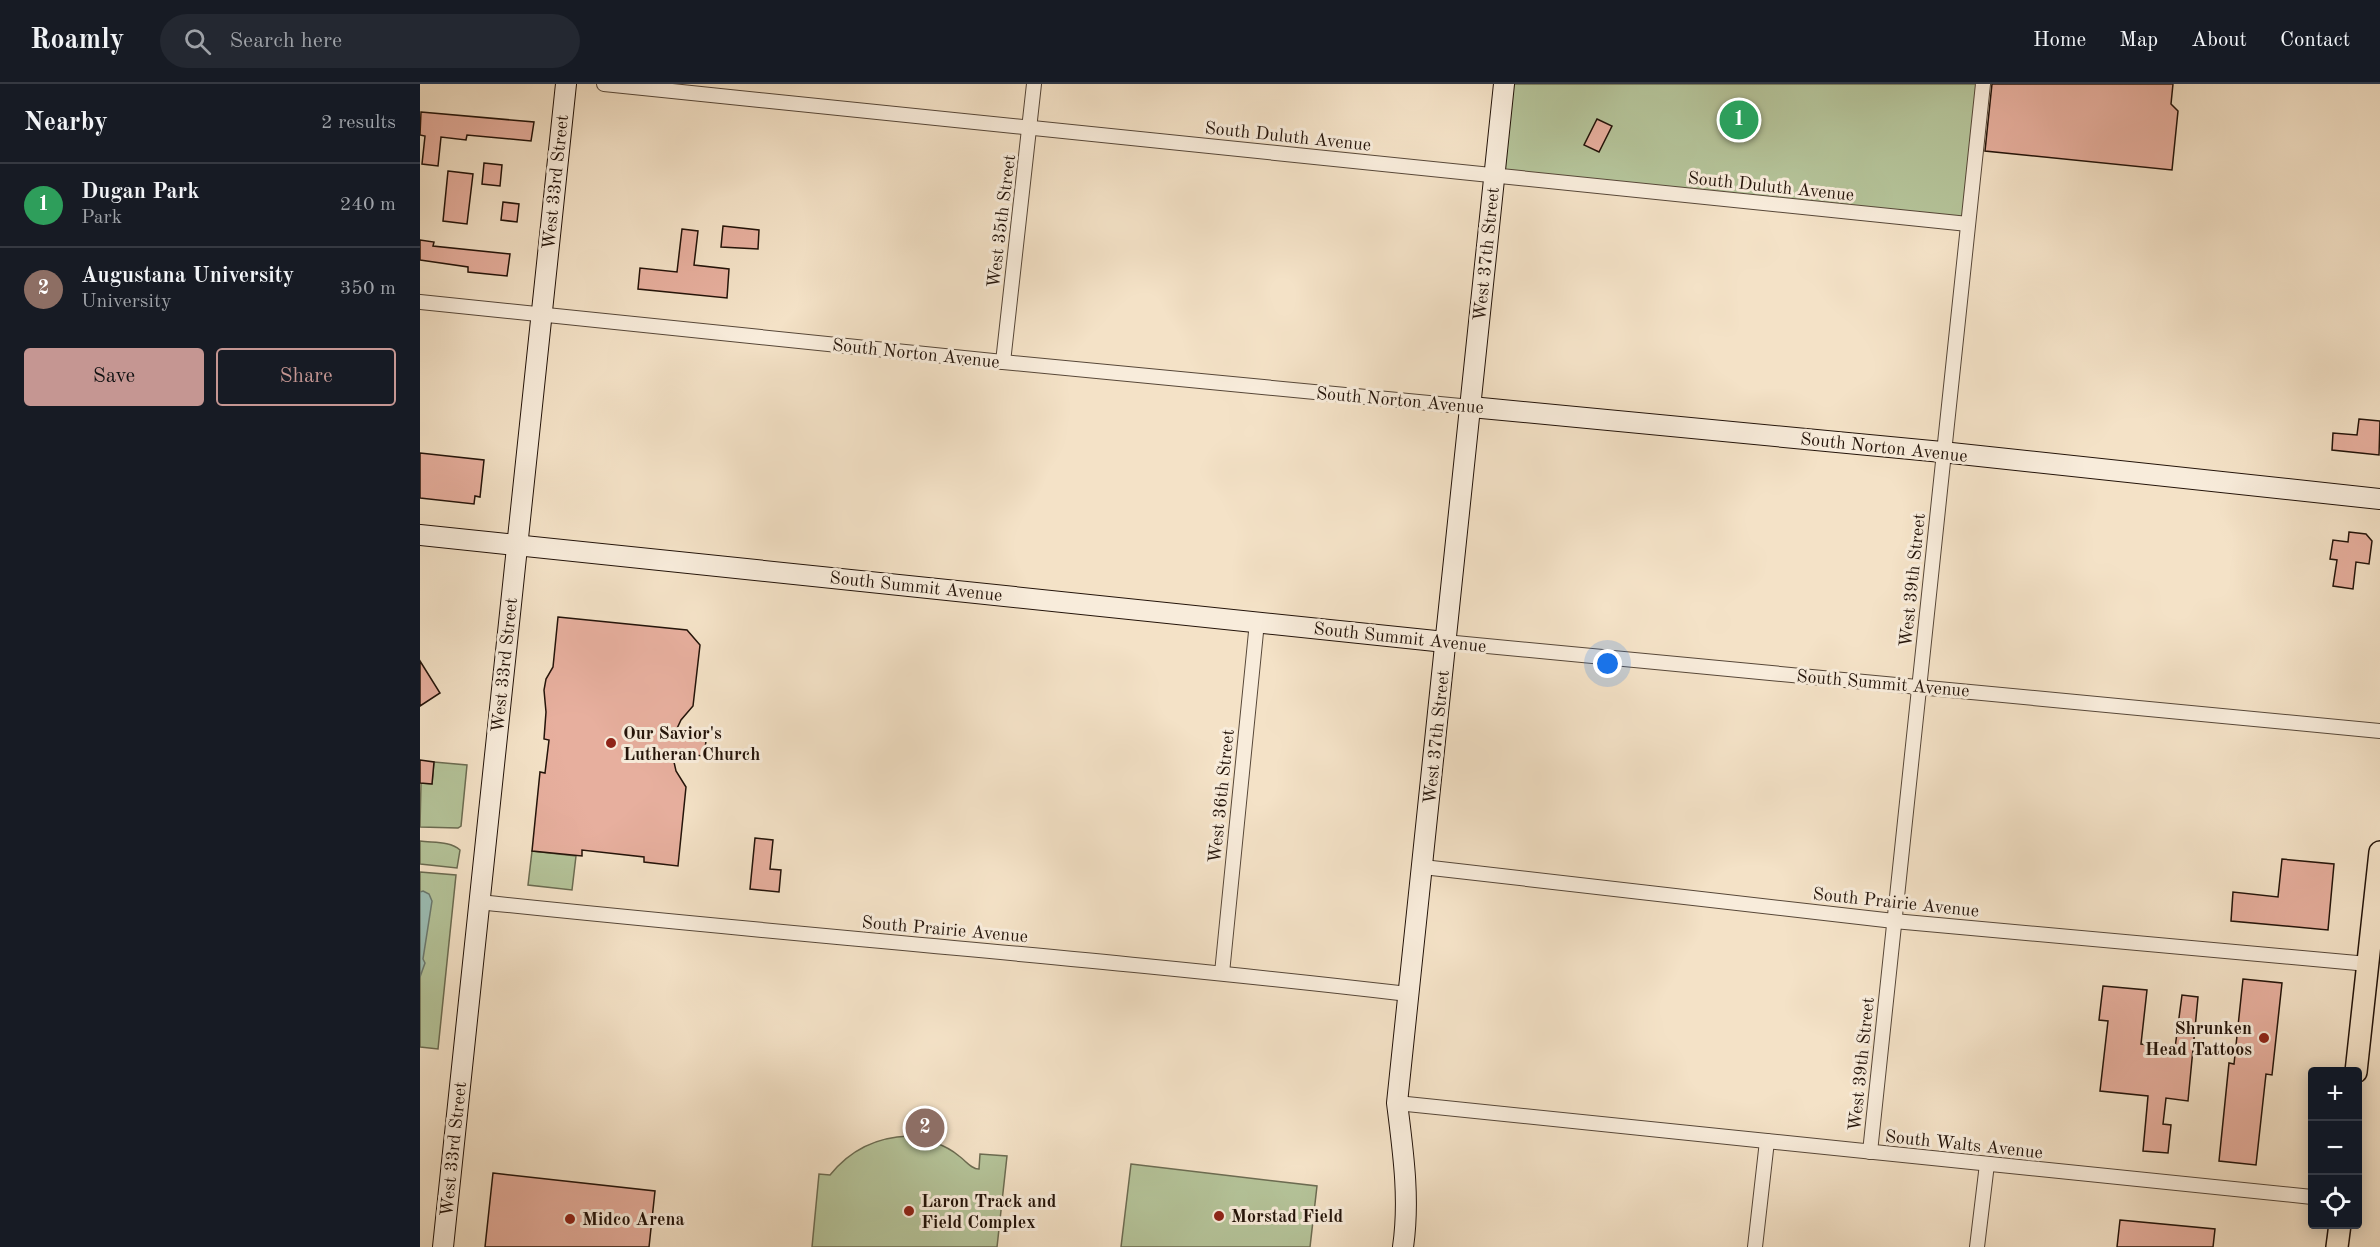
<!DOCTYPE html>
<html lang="en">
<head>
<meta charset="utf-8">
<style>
  :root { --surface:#171b24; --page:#242831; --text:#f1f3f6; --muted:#9ea1a6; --line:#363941; --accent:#c59692 }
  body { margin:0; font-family:"Old Standard TT",serif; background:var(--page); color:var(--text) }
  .controls { position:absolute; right:18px; bottom:18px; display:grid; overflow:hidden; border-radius:6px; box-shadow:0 3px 15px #0003 }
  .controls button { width:54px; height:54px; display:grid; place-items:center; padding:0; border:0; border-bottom:2px solid var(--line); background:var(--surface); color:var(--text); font:30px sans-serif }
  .you { position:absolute; left:1188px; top:580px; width:21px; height:21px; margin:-15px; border:4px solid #fff; border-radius:50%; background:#1a73e8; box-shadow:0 0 0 9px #1a73e833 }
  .badge { display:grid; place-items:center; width:39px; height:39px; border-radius:50%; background:var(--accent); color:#fff; font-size:20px; font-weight:700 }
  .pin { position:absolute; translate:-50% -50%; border:3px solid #fff; box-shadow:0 2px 6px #0006 }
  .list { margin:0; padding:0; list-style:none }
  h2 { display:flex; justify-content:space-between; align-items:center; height:78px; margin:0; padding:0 24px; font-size:26px }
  h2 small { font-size:20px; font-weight:400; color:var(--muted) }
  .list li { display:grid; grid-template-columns:39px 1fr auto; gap:18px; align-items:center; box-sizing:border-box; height:84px; padding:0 24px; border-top:2px solid var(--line) }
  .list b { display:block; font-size:22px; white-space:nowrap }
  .list p { margin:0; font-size:20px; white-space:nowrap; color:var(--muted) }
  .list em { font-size:20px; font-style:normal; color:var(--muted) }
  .actions { display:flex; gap:12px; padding:18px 24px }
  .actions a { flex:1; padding:14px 0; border:2px solid var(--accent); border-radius:6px; text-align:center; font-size:21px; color:var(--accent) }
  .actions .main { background:var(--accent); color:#111 }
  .icon { flex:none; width:33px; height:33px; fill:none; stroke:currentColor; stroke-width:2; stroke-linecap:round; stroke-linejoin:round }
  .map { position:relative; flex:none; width:1960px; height:1163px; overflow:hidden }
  header { display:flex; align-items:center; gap:36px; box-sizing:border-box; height:84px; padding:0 30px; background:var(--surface); border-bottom:2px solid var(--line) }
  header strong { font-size:28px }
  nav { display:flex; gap:33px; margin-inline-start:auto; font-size:21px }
  .search { width:420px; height:54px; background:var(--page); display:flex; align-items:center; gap:15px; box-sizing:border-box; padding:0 21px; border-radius:33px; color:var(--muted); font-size:22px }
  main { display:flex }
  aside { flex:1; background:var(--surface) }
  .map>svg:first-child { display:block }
  .green { fill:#b5c49a; stroke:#6c6c52; stroke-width:1.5 }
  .water { fill:#9cbeb5; stroke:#6c7a70; stroke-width:1.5 }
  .building { fill:#e7af9e; stroke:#231309; stroke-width:1.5 }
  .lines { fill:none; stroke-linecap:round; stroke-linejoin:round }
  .street-casing { stroke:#574738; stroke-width:16 }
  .secondary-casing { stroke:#231309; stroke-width:22 }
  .primary-casing { stroke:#231309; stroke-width:24 }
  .street { stroke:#f8ecdb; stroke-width:14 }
  .secondary { stroke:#f8ecdb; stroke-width:20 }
  .primary { stroke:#f4e2c7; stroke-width:21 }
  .poi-dot { fill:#8f2418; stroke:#f8ecdb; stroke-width:2 }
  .labels { text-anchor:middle; stroke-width:6; stroke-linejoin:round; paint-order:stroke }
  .street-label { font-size:18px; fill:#231309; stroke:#f8ecdb }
  .poi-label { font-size:18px; font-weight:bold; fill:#231309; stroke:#f8ecdb; text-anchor:start }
</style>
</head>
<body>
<header>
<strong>Roamly</strong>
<div class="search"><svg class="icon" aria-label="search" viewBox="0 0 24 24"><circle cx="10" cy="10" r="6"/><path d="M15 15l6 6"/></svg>Search here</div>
<nav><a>Home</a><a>Map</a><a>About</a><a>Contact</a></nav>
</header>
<main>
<aside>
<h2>Nearby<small>2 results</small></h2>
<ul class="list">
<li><span class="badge" style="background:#2e9e5b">1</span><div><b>Dugan Park</b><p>Park</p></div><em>240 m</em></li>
<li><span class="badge" style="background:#8d6e63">2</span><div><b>Augustana University</b><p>University</p></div><em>350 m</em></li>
</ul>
<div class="actions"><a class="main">Save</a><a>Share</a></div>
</aside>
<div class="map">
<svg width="1960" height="1163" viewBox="0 0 1960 1163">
  <rect width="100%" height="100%" fill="#f4e2c7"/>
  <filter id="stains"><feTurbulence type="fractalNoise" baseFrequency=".00333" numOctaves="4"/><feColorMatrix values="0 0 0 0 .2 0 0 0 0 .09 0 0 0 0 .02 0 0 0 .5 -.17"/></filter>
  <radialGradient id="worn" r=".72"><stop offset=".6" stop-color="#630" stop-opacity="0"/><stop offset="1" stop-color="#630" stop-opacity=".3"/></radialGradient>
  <g class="green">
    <polygon points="1084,0 1563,0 1548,140 1074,92"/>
    <polygon points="14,678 47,681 41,742 38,744 0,743 1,699 12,700"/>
    <path d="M0 757C13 759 30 757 40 766L37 784 0 780Z"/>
    <polygon points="112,767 156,772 152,806 108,801"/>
    <polygon points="0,788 36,791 18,965 0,963"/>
    <path d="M489 1052C508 1056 525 1060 539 1072 546 1077 551 1085 559 1085L560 1070 587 1072 577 1163H392L399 1090 410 1091C431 1065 457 1053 489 1052Z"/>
    <polygon points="711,1080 897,1102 890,1163 701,1163"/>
  </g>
  <polygon class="water" points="3,807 9,810 12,817 3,875 5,879 0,893 0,808"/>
  <g class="building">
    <polygon points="1572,0 1753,0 1751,20 1758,27 1752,86 1565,67"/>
    <polygon points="1,28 114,38 111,57 47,51 46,56 21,53 18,82 2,80 5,52 0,51"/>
    <polygon points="1177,35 1192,42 1179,68 1164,61"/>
    <polygon points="64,79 82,81 80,102 62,100"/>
    <polygon points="28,87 53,90 47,140 23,137"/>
    <polygon points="83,118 99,120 97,138 81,136"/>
    <polygon points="303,142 339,146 338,165 301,163"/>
    <polygon points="262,145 278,147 274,181 309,185 307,214 218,205 220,184 257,188"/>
    <polygon points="0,156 14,158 13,162 90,170 87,192 48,188 48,183 0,176"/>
    <polygon points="1939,335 1960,337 1959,371 1912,366 1913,349 1937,351"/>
    <polygon points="0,369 64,376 60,413 55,412 54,420 0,414"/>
    <polygon points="1929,448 1946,450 1952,457 1949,480 1936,478 1933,505 1913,502 1917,476 1910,475 1913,456 1928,458"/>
    <polygon points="138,533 267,546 280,561 273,622 261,636 253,653 286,657 284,672 252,669 256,687 266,703 258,782 224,778 224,773 162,766 162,772 112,767 120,688 125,689 129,656 124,655 126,628 124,606 126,595 133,583"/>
    <polygon points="0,577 20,609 0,622"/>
    <polygon points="0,676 14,678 12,700 0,699"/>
    <polygon points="335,754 353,756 350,785 361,786 359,808 330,805"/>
    <polygon points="1862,775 1914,780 1908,846 1811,837 1813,808 1858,813"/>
    <polygon points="1823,895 1862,899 1852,991 1846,990 1836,1081 1799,1077 1809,979 1814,980"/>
    <polygon points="1683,902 1727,906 1721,960 1755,964 1762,911 1778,913 1768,1017 1746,1014 1743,1040 1751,1041 1748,1069 1723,1067 1728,1012 1680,1007 1688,937 1679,936"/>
    <polygon points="73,1089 235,1107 229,1163 65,1163"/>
    <polygon points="1700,1136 1795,1145 1793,1163 1697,1163"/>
  </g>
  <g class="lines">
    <defs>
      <g id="street">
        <polyline points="184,0 1548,140"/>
        <polyline points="0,218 583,278 1051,323"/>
        <polyline points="583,278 614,0"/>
        <polyline points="1025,558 1960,647"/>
        <polyline points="1003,783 1474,837 1948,880"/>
        <path d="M59 818C369 851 679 874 988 910"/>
        <polyline points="802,889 837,538"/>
        <polyline points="977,1019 1892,1113"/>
        <polyline points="1450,1068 1563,0"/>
        <polyline points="1335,1163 1347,1057"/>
        <polyline points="1557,1163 1567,1080"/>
      </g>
      <g id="secondary">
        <polyline points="1051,323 1522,368 1960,415"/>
        <polyline points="0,451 1025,558"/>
        <polyline points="23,1163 146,0"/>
        <path d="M983 1163C990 1115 983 1067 977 1019L1084 0"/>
      </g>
      <g id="primary">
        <polyline points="1936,988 1960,768"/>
        <polyline points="1917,1163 1920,1140"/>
      </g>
    </defs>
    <use href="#street" class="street-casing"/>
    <use href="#secondary" class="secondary-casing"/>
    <use href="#primary" class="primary-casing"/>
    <use href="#street" class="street"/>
    <use href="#secondary" class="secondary"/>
    <use href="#primary" class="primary"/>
  </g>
  <g class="poi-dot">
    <circle cx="191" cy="659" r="6"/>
    <circle cx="1844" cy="954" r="6"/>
    <circle cx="489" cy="1127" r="6"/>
    <circle cx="799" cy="1132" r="6"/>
    <circle cx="150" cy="1135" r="6"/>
  </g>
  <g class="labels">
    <g class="street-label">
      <text transform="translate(868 52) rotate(6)" y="6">South Duluth Avenue</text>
      <text transform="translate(135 98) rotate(-84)" y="6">West 33rd Street</text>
      <text transform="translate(1351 102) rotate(6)" y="6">South Duluth Avenue</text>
      <text transform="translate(581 137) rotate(-83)" y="6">West 35th Street</text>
      <text transform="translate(1066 170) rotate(-84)" y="6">West 37th Street</text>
      <text transform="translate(496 269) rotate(6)" y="6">South Norton Avenue</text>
      <text transform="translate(980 316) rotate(5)" y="6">South Norton Avenue</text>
      <text transform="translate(1464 363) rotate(6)" y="6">South Norton Avenue</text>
      <text transform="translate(1492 496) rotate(-84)" y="6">West 39th Street</text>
      <text transform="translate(496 502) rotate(6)" y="6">South Summit Avenue</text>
      <text transform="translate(980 553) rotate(6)" y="6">South Summit Avenue</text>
      <text transform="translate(84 581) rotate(-84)" y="6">West 33rd Street</text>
      <text transform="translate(1463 599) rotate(5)" y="6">South Summit Avenue</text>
      <text transform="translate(1016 653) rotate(-84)" y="6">West 37th Street</text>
      <text transform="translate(801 712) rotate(-84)" y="6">West 36th Street</text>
      <text transform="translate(1476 818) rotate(6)" y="6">South Prairie Avenue</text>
      <text transform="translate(525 845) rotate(5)" y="6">South Prairie Avenue</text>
      <text transform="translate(1441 980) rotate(-84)" y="6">West 39th Street</text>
      <text transform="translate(1544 1060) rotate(6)" y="6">South Walts Avenue</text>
      <text transform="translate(33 1065) rotate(-84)" y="6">West 33rd Street</text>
    </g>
    <g class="poi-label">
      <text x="203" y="655">Our Savior's<tspan x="203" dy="21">Lutheran Church</tspan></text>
      <text x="1832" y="950" text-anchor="end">Shrunken<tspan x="1832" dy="21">Head Tattoos</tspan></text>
      <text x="501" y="1123">Laron Track and<tspan x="501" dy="21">Field Complex</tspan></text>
      <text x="811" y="1138">Morstad Field</text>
      <text x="162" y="1141">Midco Arena</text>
    </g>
  </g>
  <rect width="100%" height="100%" filter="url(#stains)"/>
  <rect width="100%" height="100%" fill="url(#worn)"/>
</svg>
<div class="controls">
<button>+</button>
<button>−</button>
<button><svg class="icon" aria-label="locate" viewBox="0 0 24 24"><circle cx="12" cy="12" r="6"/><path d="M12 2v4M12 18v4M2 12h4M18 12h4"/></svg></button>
</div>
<div class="you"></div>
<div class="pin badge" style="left:1319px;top:36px;background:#2e9e5b">1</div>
<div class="pin badge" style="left:505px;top:1044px;background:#8d6e63">2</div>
</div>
</main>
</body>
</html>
